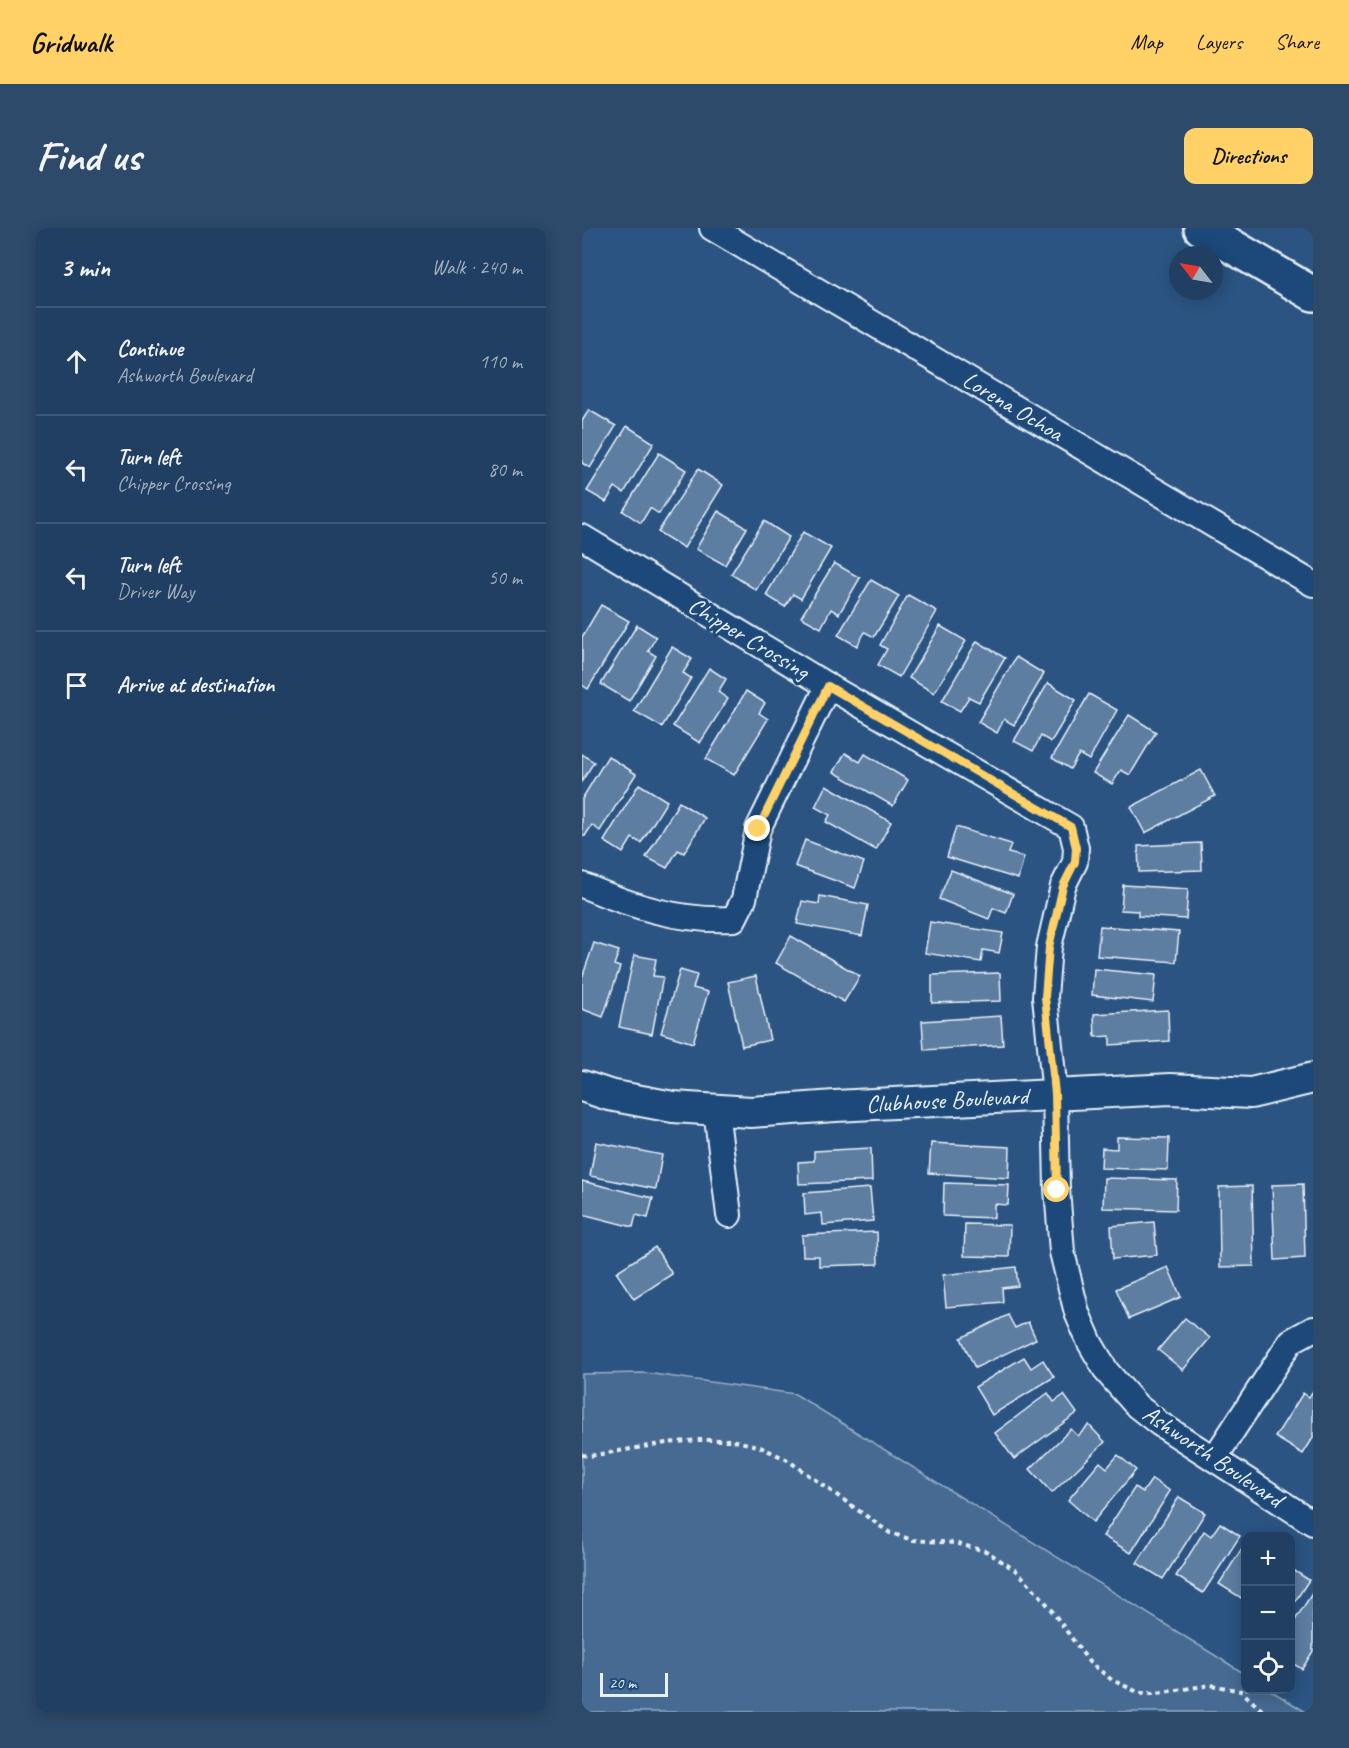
<!DOCTYPE html>
<html lang="en">
<head>
<meta charset="utf-8">
<style>
  :root { --surface:#203f62; --page:#2d4a6b; --text:#f1f3f6; --muted:#a2afbe; --line:#3d5877; --accent:#ffd166 }
  body { margin:0; font-family:Caveat,sans-serif; background:var(--page); color:var(--text) }
  .controls { position:absolute; right:18px; bottom:18px; display:grid; overflow:hidden; border-radius:12px; box-shadow:0 3px 15px #0003 }
  .controls button { width:54px; height:54px; display:grid; place-items:center; padding:0; border:0; border-bottom:2px solid var(--line); background:var(--surface); color:var(--text); font:30px sans-serif }
  .compass { position:absolute; left:587px; top:18px; width:54px; height:54px; border-radius:50%; background:var(--surface); box-shadow:0 3px 15px #0003; rotate:301deg }
  .scale { position:absolute; left:18px; bottom:15px; width:68px; box-sizing:border-box; padding-left:6px; border:3px solid #e8f1f8; border-top:0; font-size:16px; line-height:21px; white-space:nowrap; color:#e8f1f8; -webkit-text-stroke:4px #1f4a7a; paint-order:stroke }
  .stop { position:absolute; width:18px; height:18px; margin:-14px; border:4px solid #ffd166; border-radius:50%; background:#fff }
  .stop.end { background:#ffd166; border-color:#fff; box-shadow:0 2px 6px #0008 }
  .list { margin:0; padding:0; list-style:none }
  h2 { display:flex; justify-content:space-between; align-items:center; height:78px; margin:0; padding:0 24px; font-size:26px }
  h2 small { font-size:20px; font-weight:400; color:var(--muted) }
  .list li { display:grid; grid-template-columns:39px 1fr auto; gap:18px; align-items:center; box-sizing:border-box; height:108px; padding:0 24px; border-top:2px solid var(--line) }
  .list b { display:block; font-size:22px; white-space:nowrap }
  .list p { margin:0; font-size:20px; white-space:nowrap; color:var(--muted) }
  .list em { font-size:20px; font-style:normal; color:var(--muted) }
  .icon { flex:none; width:33px; height:33px; fill:none; stroke:currentColor; stroke-width:2; stroke-linecap:round; stroke-linejoin:round }
  .map { position:relative; flex:none; width:731px; height:1484px; overflow:hidden; border-radius:12px }
  header { display:flex; align-items:center; gap:36px; box-sizing:border-box; height:84px; padding:0 30px; background:var(--accent); color:#111 }
  header strong { font-size:28px }
  nav { display:flex; gap:33px; margin-inline-start:auto; font-size:21px }
  .intro { display:flex; align-items:center; justify-content:space-between; box-sizing:border-box; height:144px; padding:0 36px }
  h1 { margin:0; font-size:42px }
  .button { padding:15px 27px; border-radius:12px; background:var(--accent); color:#111; font-size:21px; font-weight:700 }
  main { display:flex; gap:36px; padding:0 36px }
  aside { flex:1; background:var(--surface); border-radius:12px; box-shadow:0 3px 15px #0003 }
  .map>svg:first-child { display:block }
  .green { fill:#476b93; stroke:#98aec6; stroke-width:1.5 }
  .building { fill:#5d7da1; stroke:#e8f1f8; stroke-width:1.5 }
  .lines { fill:none; stroke-linecap:round; stroke-linejoin:round }
  .minor-casing { stroke:#e8f1f8; stroke-width:28 }
  .tertiary-casing { stroke:#e8f1f8; stroke-width:34 }
  .primary-casing { stroke:#e8f1f8; stroke-width:38 }
  .path { stroke:#e8f1f8; stroke-width:4; stroke-dasharray:4.5 4.5; stroke-linecap:butt }
  .minor { stroke:#1f4a7a; stroke-width:24 }
  .tertiary { stroke:#1f4a7a; stroke-width:30 }
  .primary { stroke:#1f4a7a; stroke-width:33 }
  .route { stroke:#ffd166; stroke-width:8 }
  .labels { text-anchor:middle; stroke-width:6; stroke-linejoin:round; paint-order:stroke }
  .street-label { font-size:24px; fill:#e8f1f8; stroke:#1f4a7a }
</style>
</head>
<body>
<header>
<strong>Gridwalk</strong>
<nav><a>Map</a><a>Layers</a><a>Share</a></nav>
</header>
<div class="intro"><h1>Find us</h1><a class="button">Directions</a></div>
<main>
<aside>
<h2>3 min<small>Walk · 240 m</small></h2>
<ul class="list">
<li><svg class="icon" aria-label="ahead" viewBox="0 0 24 24"><path d="M12 20V5M6 11l6-6 6 6"/></svg><div><b>Continue</b><p>Ashworth Boulevard</p></div><em>110 m</em></li>
<li><svg class="icon" aria-label="left" viewBox="0 0 24 24"><path d="M17 20v-9H6M10 6l-5 5 5 5"/></svg><div><b>Turn left</b><p>Chipper Crossing</p></div><em>80 m</em></li>
<li><svg class="icon" aria-label="left" viewBox="0 0 24 24"><path d="M17 20v-9H6M10 6l-5 5 5 5"/></svg><div><b>Turn left</b><p>Driver Way</p></div><em>50 m</em></li>
<li><svg class="icon" aria-label="arrive" viewBox="0 0 24 24"><path d="M6 21V4h12l-3 4 3 4H6"/></svg><div><b>Arrive at destination</b></div></li>
</ul>
</aside>
<div class="map">
<svg width="731" height="1484" viewBox="0 0 731 1484">
  <rect width="100%" height="100%" fill="#2b5482"/>
  <filter id="ink" filterUnits="userSpaceOnUse"><feTurbulence type="fractalNoise" baseFrequency=".0167" numOctaves="2"/><feDisplacementMap in="SourceGraphic" scale="12" xChannelSelector="R" yChannelSelector="G"/><feConvolveMatrix kernelMatrix="1 2 1 2 8 2 1 2 1" color-interpolation-filters="sRGB"/></filter>
  <g filter="url(#ink)">
    <polygon class="green" points="64,1145 213,1166 663,1446 664,1462 688,1462 724,1484 0,1484 0,1146"/>
    <g class="building">
      <polygon points="7,182 34,198 8,240 0,235 0,193"/>
      <polygon points="45,198 72,215 42,265 33,259 24,274 5,263"/>
      <polygon points="77,225 104,242 77,286 68,280 59,295 41,283"/>
      <polygon points="116,241 141,257 102,320 76,304"/>
      <polygon points="136,283 165,300 143,337 114,321"/>
      <polygon points="182,293 207,309 174,362 149,346"/>
      <polygon points="221,304 249,320 219,371 211,366 203,379 184,367"/>
      <polygon points="252,335 278,350 257,386 249,381 239,400 219,389"/>
      <polygon points="289,352 317,368 292,409 283,404 275,418 256,407"/>
      <polygon points="326,367 355,383 317,449 296,437 305,421 298,417"/>
      <polygon points="19,377 47,393 6,461 0,457 0,409"/>
      <polygon points="55,397 74,409 66,423 74,428 47,473 19,456"/>
      <polygon points="358,398 384,413 352,465 327,450"/>
      <polygon points="395,413 423,430 397,474 387,469 378,483 360,473"/>
      <polygon points="90,419 110,431 101,445 109,450 80,499 52,483"/>
      <polygon points="434,429 462,446 432,497 422,491 415,505 396,494"/>
      <polygon points="127,440 144,451 136,464 146,471 118,515 91,498"/>
      <polygon points="466,455 494,472 469,514 459,508 451,523 432,513"/>
      <polygon points="164,463 183,475 177,485 186,491 152,547 124,531"/>
      <polygon points="507,466 535,482 507,532 497,526 488,541 470,530"/>
      <polygon points="547,487 574,504 548,547 539,542 530,556 511,545"/>
      <polygon points="263,525 278,534 283,526 326,552 311,578 252,544"/>
      <polygon points="0,526 12,534 0,553"/>
      <polygon points="26,528 54,546 18,603 10,597 3,608 0,607 0,571"/>
      <polygon points="619,542 633,568 563,605 549,579"/>
      <polygon points="57,556 85,573 59,615 50,610 41,625 22,613"/>
      <polygon points="244,557 309,594 294,622 244,594 248,587 233,579"/>
      <polygon points="97,574 123,590 102,625 96,622 85,640 64,629"/>
      <polygon points="374,599 429,616 426,625 442,629 436,651 365,629"/>
      <polygon points="223,612 282,634 273,660 213,638"/>
      <polygon points="619,615 620,642 557,644 556,618"/>
      <polygon points="369,642 431,666 424,685 411,680 407,691 357,671"/>
      <polygon points="541,657 606,661 604,691 556,688 556,683 539,682"/>
      <polygon points="238,668 286,677 280,708 215,696 220,673 237,676"/>
      <polygon points="348,694 421,705 417,725 401,722 399,734 343,725"/>
      <polygon points="518,698 597,704 594,734 515,728"/>
      <polygon points="209,708 278,748 262,774 194,735"/>
      <polygon points="12,715 37,723 32,737 38,739 21,789 0,781 0,750"/>
      <polygon points="52,727 74,731 71,748 81,749 70,806 37,799"/>
      <polygon points="512,741 574,747 571,774 510,767"/>
      <polygon points="98,742 115,747 111,760 126,764 111,815 79,805"/>
      <polygon points="418,745 419,773 350,775 350,747"/>
      <polygon points="174,748 188,812 160,818 146,754"/>
      <polygon points="586,782 587,813 528,817 528,808 513,809 512,786"/>
      <polygon points="419,788 421,817 342,822 340,793"/>
      <polygon points="535,909 587,910 586,942 519,940 520,920 535,921"/>
      <polygon points="14,914 80,927 74,961 8,948"/>
      <polygon points="349,915 428,919 427,950 347,945"/>
      <polygon points="289,920 290,953 217,956 216,934 232,933 232,923"/>
      <polygon points="522,950 595,952 594,982 521,980"/>
      <polygon points="0,953 71,970 66,990 54,987 51,999 0,986"/>
      <polygon points="362,955 427,957 426,977 412,976 412,990 361,988"/>
      <polygon points="721,956 723,1030 693,1032 690,957"/>
      <polygon points="670,958 672,1038 638,1039 637,959"/>
      <polygon points="288,960 291,993 241,997 240,985 223,987 222,965"/>
      <polygon points="572,994 575,1027 531,1031 529,998"/>
      <polygon points="383,996 428,997 427,1029 382,1028"/>
      <polygon points="295,1004 296,1036 237,1038 237,1028 221,1028 220,1007"/>
      <polygon points="73,1019 90,1046 52,1071 34,1044"/>
      <polygon points="434,1039 436,1058 420,1060 421,1074 364,1079 361,1047"/>
      <polygon points="586,1039 599,1069 547,1091 534,1061"/>
      <polygon points="426,1087 433,1100 446,1094 454,1111 393,1140 379,1110"/>
      <polygon points="603,1090 628,1110 601,1142 576,1122"/>
      <polygon points="442,1129 449,1140 461,1132 472,1149 410,1187 393,1159"/>
      <polygon points="731,1163 731,1210 721,1226 693,1209 721,1165 727,1169"/>
      <polygon points="466,1165 472,1174 482,1167 495,1185 432,1231 413,1205"/>
      <polygon points="507,1197 523,1214 470,1265 448,1241 489,1201 496,1208"/>
      <polygon points="536,1227 554,1242 511,1294 486,1272 518,1234 525,1240"/>
      <polygon points="570,1251 588,1263 549,1325 521,1308 553,1259 561,1264"/>
      <polygon points="597,1269 623,1285 581,1351 555,1335"/>
      <polygon points="638,1295 658,1308 621,1365 594,1348 622,1303 629,1308"/>
      <polygon points="664,1314 664,1373 637,1356"/>
      <polygon points="708,1340 727,1352 708,1381"/>
      <polygon points="731,1364 731,1423 720,1441 708,1434 708,1400"/>
    </g>
    <g class="lines">
      <defs>
        <g id="minor">
          <polyline points="130,0 731,356"/>
          <polyline points="0,309 246,458 489,599 494,620 493,634 481,658 467,719 463,769 473,866 475,961 480,1024 495,1085 508,1115 525,1144 555,1178 578,1196 731,1295"/>
          <path d="M0 657C49 678 98 694 152 691L162 671 176 601 246 458"/>
          <polyline points="134,882 147,987"/>
          <polyline points="632,1231 709,1113 731,1101"/>
        </g>
        <polyline id="tertiary" points="0,858 27,867 91,879 169,884 253,878 589,861 669,865 731,850"/>
        <polyline id="primary" points="619,0 731,66"/>
      </defs>
      <use href="#minor" class="minor-casing"/>
      <use href="#tertiary" class="tertiary-casing"/>
      <use href="#primary" class="primary-casing"/>
      <polyline class="path" points="0,1227 8,1228 84,1215 117,1212 148,1212 176,1218 204,1231 308,1305 331,1312 372,1315 404,1323 436,1344 462,1372 507,1434 530,1452 558,1465 575,1465 629,1457 659,1463 682,1484"/>
      <use href="#minor" class="minor"/>
      <use href="#tertiary" class="tertiary"/>
      <use href="#primary" class="primary"/>
    </g>
  </g>
  <g class="lines" filter="url(#ink)">
    <polyline class="route" points="176,601 246,458 489,599 494,620 493,634 481,658 467,719 463,769 473,866 475,962"/>
  </g>
  <g class="labels">
    <g class="street-label">
      <text transform="translate(431 178) rotate(31)" y="8">Lorena Ochoa</text>
      <text transform="translate(167 410) rotate(31)" y="8">Chipper Crossing</text>
      <text transform="translate(365 872) rotate(-3)" y="8">Clubhouse Boulevard</text>
      <text transform="translate(631 1228) rotate(34)" y="8">Ashworth Boulevard</text>
    </g>
  </g>
</svg>
<div class="controls">
<button>+</button>
<button>−</button>
<button><svg class="icon" aria-label="locate" viewBox="0 0 24 24"><circle cx="12" cy="12" r="6"/><path d="M12 2v4M12 18v4M2 12h4M18 12h4"/></svg></button>
</div>
<svg class="compass" viewBox="-18 -18 36 36"><path d="M0-13l5 13h-10z" fill="#e53935"/><path d="M0 13l5-13h-10z" fill="#a2afbe"/></svg>
<div class="scale">20 m</div>
<div class="stop" style="left:475px;top:962px"></div>
<div class="stop end" style="left:176px;top:601px"></div>
</div>
</main>
</body>
</html>
